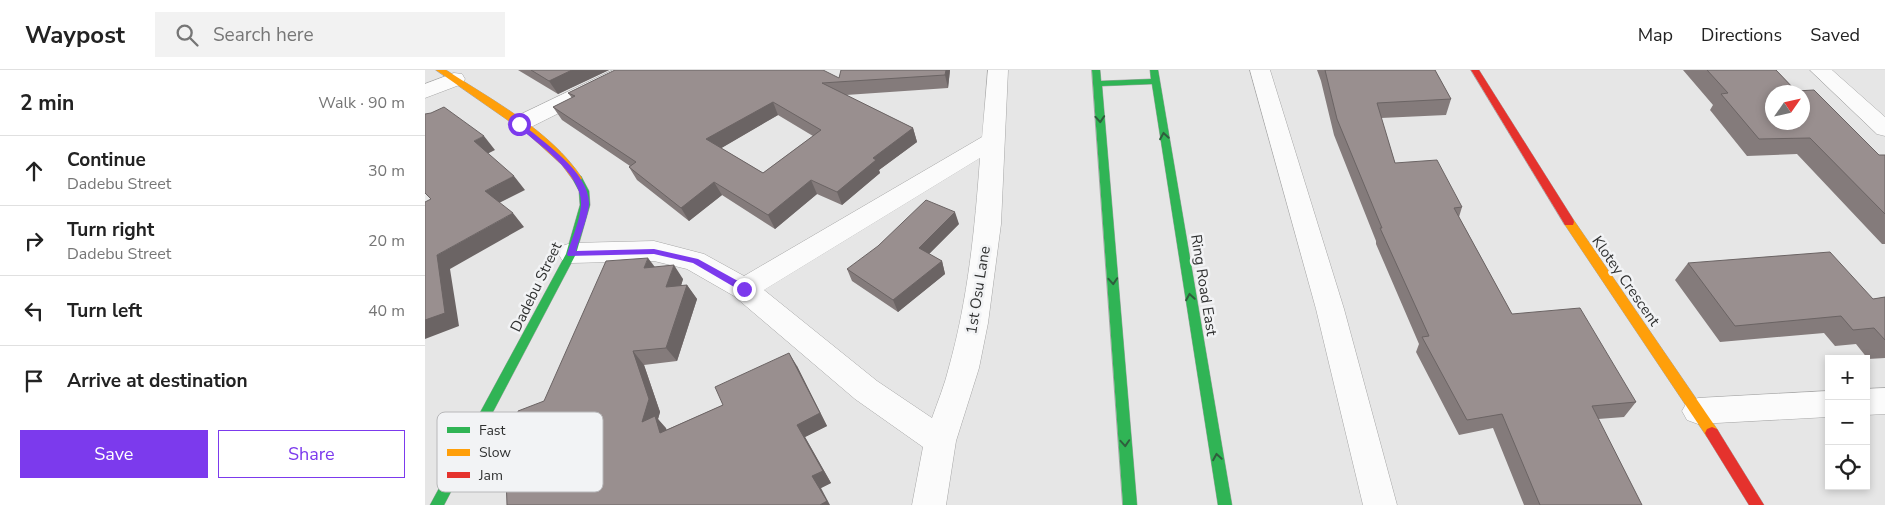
<!DOCTYPE html>
<html lang="en">
<head>
<meta charset="utf-8">
<style>
  :root { --surface:#fff; --page:#f2f2f2; --text:#222; --muted:#767676; --line:#e0e0e0; --accent:#7c3aed }
  body { margin:0; font-family:"Nunito Sans",sans-serif; background:var(--page); color:var(--text) }
  .controls { position:absolute; right:15px; bottom:15px; display:grid; overflow:hidden; border-radius:0px; box-shadow:0 2px 8px #0003 }
  .controls button { width:45px; height:45px; display:grid; place-items:center; padding:0; border:0; border-bottom:1px solid var(--line); background:var(--surface); color:var(--text); font:25px sans-serif }
  .compass { position:absolute; left:1340px; top:15px; width:45px; height:45px; border-radius:50%; background:var(--surface); box-shadow:0 2px 8px #0003; rotate:56deg }
  .stop { position:absolute; width:15px; height:15px; margin:-11px; border:4px solid #7c3aed; border-radius:50%; background:#fff }
  .stop.end { background:#7c3aed; border-color:#fff; box-shadow:0 1px 5px #0008 }
  .list { margin:0; padding:0; list-style:none }
  h2 { display:flex; justify-content:space-between; align-items:center; height:65px; margin:0; padding:0 20px; font-size:21px }
  h2 small { font-size:16px; font-weight:400; color:var(--muted) }
  .list li { display:grid; grid-template-columns:32px 1fr auto; gap:15px; align-items:center; box-sizing:border-box; height:70px; padding:0 20px; border-top:1px solid var(--line) }
  .list b { display:block; font-size:19px; white-space:nowrap }
  .list p { margin:0; font-size:16px; white-space:nowrap; color:var(--muted) }
  .list em { font-size:16px; font-style:normal; color:var(--muted) }
  .actions { display:flex; gap:10px; padding:15px 20px }
  .actions a { flex:1; padding:11px 0; border:1px solid var(--accent); border-radius:0px; text-align:center; font-size:18px; color:var(--accent) }
  .actions .main { background:var(--accent); color:#fff }
  .icon { flex:none; width:28px; height:28px; fill:none; stroke:currentColor; stroke-width:2; stroke-linecap:round; stroke-linejoin:round }
  .map { position:relative; flex:none; width:1460px; height:435px; overflow:hidden }
  header { display:flex; align-items:center; gap:30px; box-sizing:border-box; height:70px; padding:0 25px; background:var(--surface); border-bottom:1px solid var(--line) }
  header strong { font-size:24px }
  nav { display:flex; gap:28px; margin-inline-start:auto; font-size:18px }
  .search { width:350px; height:45px; background:var(--page); display:flex; align-items:center; gap:12px; box-sizing:border-box; padding:0 18px; border-radius:0px; color:var(--muted); font-size:19px }
  main { display:flex }
  aside { flex:1; background:var(--surface) }
  .map>svg:first-child { display:block }
  .lines { fill:none; stroke-linecap:round; stroke-linejoin:round }
  .street-casing { stroke:#a6a6a6; stroke-width:1 }
  .fast-casing { stroke:#a6a6a6; stroke-width:1 }
  .slow-casing { stroke:#a6a6a6; stroke-width:1 }
  .jam-casing { stroke:#a6a6a6; stroke-width:1 }
  .street { fill:#fbfbfb; fill-rule:evenodd }
  .fast { fill:#30b455; fill-rule:evenodd }
  .slow { fill:#ff9f0a; fill-rule:evenodd }
  .jam { fill:#e5322d; fill-rule:evenodd }
  .wall { fill:#847b7b; fill-rule:evenodd }
  .shaded-wall { fill:#6b6464 }
  .building { fill:#998f8f; stroke:#6b6464; fill-rule:evenodd }
  .oneway { stroke:#2f5e3d }
  .route { fill:#7c3aed }
  .labels { text-anchor:middle; stroke-width:5; stroke-linejoin:round; paint-order:stroke }
  .street-label { font-size:15px; fill:#2f3030; stroke:#f2f3f5 }
  .key { fill:#f2f3f5; stroke:#b8b8ba; stroke-width:1 }
  .key-label { font-size:14px; fill:#2f3030 }
</style>
</head>
<body>
<header>
<strong>Waypost</strong>
<div class="search"><svg class="icon" aria-label="search" viewBox="0 0 24 24"><circle cx="10" cy="10" r="6"/><path d="M15 15l6 6"/></svg>Search here</div>
<nav><a>Map</a><a>Directions</a><a>Saved</a></nav>
</header>
<main>
<aside>
<h2>2 min<small>Walk · 90 m</small></h2>
<ul class="list">
<li><svg class="icon" aria-label="ahead" viewBox="0 0 24 24"><path d="M12 20V5M6 11l6-6 6 6"/></svg><div><b>Continue</b><p>Dadebu Street</p></div><em>30 m</em></li>
<li><svg class="icon" aria-label="right" viewBox="0 0 24 24"><path d="M7 20v-9h11M14 6l5 5-5 5"/></svg><div><b>Turn right</b><p>Dadebu Street</p></div><em>20 m</em></li>
<li><svg class="icon" aria-label="left" viewBox="0 0 24 24"><path d="M17 20v-9H6M10 6l-5 5 5 5"/></svg><div><b>Turn left</b></div><em>40 m</em></li>
<li><svg class="icon" aria-label="arrive" viewBox="0 0 24 24"><path d="M6 21V4h12l-3 4 3 4H6"/></svg><div><b>Arrive at destination</b></div></li>
</ul>
<div class="actions"><a class="main">Save</a><a>Share</a></div>
</aside>
<div class="map">
<svg width="1460" height="435" viewBox="0 0 1460 435">
  <rect width="100%" height="100%" fill="#e6e6e6"/>
  <g class="lines">
    <defs>
      <g id="street">
        <polygon points="188,0 215,0 212,4 102,59 94,61 86,59 83,54 86,49"/>
        <path d="M563 0H583L576 154 563 253 554 298 531 371 521 435H487L498 377 430 329 309 226 262 199 229 191 146 193 137 190 133 183 137 176 146 173 229 171 279 184 319 206 557 67ZM555 88C550 158 543 229 524 297 520 314 513 331 507 348L452 311 339 220Z"/>
        <polygon points="825,0 845,0 919,239 972,435 938,435 891,239"/>
        <polygon points="1385,0 1407,0 1460,47 1460,66 1452,64"/>
        <polygon points="29,3 37,4 40,9 37,14 0,28 0,14"/>
        <polygon points="1460,318 1460,344 1441,345 1441,319"/>
        <polygon points="1404,321 1404,347 1273,354 1262,350 1257,341 1262,332 1273,328"/>
      </g>
      <g id="fast">
        <polygon points="667,0 675,0 676,11 726,9 725,0 733,0 807,435 793,435 727,14 677,16 712,435 698,435"/>
        <polygon points="152,105 156,106 164,121 165,135 151,184 19,435 5,435 141,184 155,135 154,121 147,108"/>
      </g>
      <g id="slow">
        <path d="M11 0H21C68 31 125 60 157 108L156 110H148L137 95 104 65Z"/>
        <polygon points="1144,148 1148,149 1292,359 1294,363 1292,367 1287,369 1282,367 1140,155 1139,152"/>
      </g>
      <g id="jam">
        <polygon points="1046,0 1054,0 1148,149 1149,152 1148,155 1140,155"/>
        <polygon points="1287,357 1292,359 1339,435 1324,435 1282,367 1280,363 1282,359"/>
      </g>
    </defs>
    <use href="#street" class="street-casing"/>
    <use href="#fast" class="fast-casing"/>
    <use href="#slow" class="slow-casing"/>
    <use href="#jam" class="jam-casing"/>
    <use href="#street" class="street"/>
    <use href="#fast" class="fast"/>
    <use href="#slow" class="slow"/>
    <use href="#jam" class="jam"/>
  </g>
  <g class="wall">
    <polygon points="93,0 184,0 133,24"/>
    <path d="M525 0 523 18 421 25 488 58 492 72 454 100 455 103 417 135 392 124 350 159 297 125 264 151 212 110 204 97 205 96 137 50 128 37 147 28 143 23 414 8ZM353 45 388 66 338 103 296 78Z"/>
    <polygon points="892,0 1010,0 1026,29 1021,45 956,48 970,93 1037,137 1034,147 1087,244 1211,332 1199,347 1173,349 1217,435 1099,435 1068,358 1034,365 991,282 994,274 951,174 951,171 909,65 896,11"/>
    <polygon points="1258,0 1351,0 1371,21 1454,85 1460,85 1460,174 1457,174 1372,84 1322,86 1285,40 1288,35"/>
    <polygon points="534,154 504,184 517,191 520,204 473,242 427,211 422,199"/>
    <polygon points="1263,193 1448,229 1460,227 1460,288 1443,289 1431,274 1410,276 1399,263 1295,272 1250,210"/>
    <polygon points="230,197 258,209 256,216 262,215 272,229 252,291 219,295 235,342 233,349 241,360 298,335 372,296 402,356 380,367 406,413 396,418 95,372 119,331"/>
  </g>
  <g class="shaded-wall">
    <polygon points="147,0 184,0 133,24 124,11"/>
    <polygon points="521,0 525,0 523,18 520,5"/>
    <polygon points="348,32 353,45 288,83 281,69"/>
    <polygon points="488,58 492,72 454,100 455,103 417,135 412,122 448,88"/>
    <polygon points="59,66 70,80 60,85 49,71"/>
    <polygon points="89,106 100,120 72,134 60,121"/>
    <polygon points="386,110 392,124 350,159 343,145"/>
    <polygon points="289,112 297,125 264,151 256,138"/>
    <polygon points="530,142 534,154 498,190 494,178"/>
    <polygon points="88,143 99,157 25,199 34,256 0,269 0,250 12,185"/>
    <polygon points="223,188 233,201 219,198"/>
    <polygon points="517,191 520,204 473,242 468,230"/>
    <polygon points="249,195 258,209 251,231 241,217"/>
    <polygon points="262,215 272,229 252,291 241,278"/>
    <polygon points="208,281 219,295 235,342 233,349 241,358 247,375 217,352"/>
    <polygon points="364,283 372,296 402,356 380,367 406,413 396,418 405,435 395,435 372,355"/>
  </g>
  <g class="building">
    <polygon points="106,0 147,0 124,11"/>
    <path d="M190 0H398L414 8 416 0H521L520 5 397 13 488 58 448 88 451 90 412 122 386 110 343 145 289 112 256 138 204 97 211 92 128 37 150 26 143 23ZM348 32 396 60 338 103 281 69Z"/>
    <polygon points="900,0 1010,0 1026,29 952,33 970,93 1012,90 1037,137 1029,138 1087,244 1155,238 1211,332 1167,336 1217,435 1115,435 1077,344 1042,350 997,267 1004,266 955,158 957,158 912,49"/>
    <path d="M1282 0H1351L1371 21 1389 20 1454 85H1460V144L1385 68 1334 69 1296 24 1303 23ZM1348 22H1378V52H1348Z"/>
    <polygon points="19,37 59,66 49,71 89,106 60,121 88,143 12,185 20,243 0,250 0,132 6,129 0,123 0,44 6,43"/>
    <polygon points="501,130 530,142 494,178 517,191 468,230 422,199 453,176"/>
    <polygon points="1405,182 1448,229 1460,227 1460,270 1449,258 1428,260 1416,246 1310,256 1263,193"/>
    <polygon points="223,188 219,198 249,195 241,217 262,215 241,278 208,281 224,329 217,352 230,346 235,363 298,335 290,317 364,283 395,343 372,355 398,401 387,406 402,431 395,435 82,435 80,378 95,372 93,341 119,331 181,191"/>
  </g>
  <defs><path id="oneway-chevron" d="M-2-3.5L2.5 0L-2 3.5" fill="none" stroke-width="1.6" stroke-linecap="round" stroke-linejoin="round" transform="scale(1.25)"/></defs>
  <g class="oneway">
    <use href="#oneway-chevron" transform="translate(675 49) rotate(86)"/>
    <use href="#oneway-chevron" transform="translate(739 66) rotate(-99)"/>
    <use href="#oneway-chevron" transform="translate(688 211) rotate(86)"/>
    <use href="#oneway-chevron" transform="translate(765 227) rotate(-99)"/>
    <use href="#oneway-chevron" transform="translate(700 373) rotate(86)"/>
    <use href="#oneway-chevron" transform="translate(792 387) rotate(-99)"/>
  </g>
  <path class="route" d="M92 53H96C118 72 166 103 164 135 162 150 155 166 151 181L229 179 273 189 322 216V221H316L268 193 229 184 143 186 142 184C147 168 155 151 156 135 158 104 113 74 92 56Z"/>
  <g class="labels">
    <g class="street-label">
      <text transform="translate(1201 211) rotate(55)" y="5">Klotey Crescent</text>
      <text transform="translate(779 215) rotate(81)" y="5">Ring Road East</text>
      <text transform="translate(111 217) rotate(-64)" y="5">Dadebu Street</text>
      <text transform="translate(553 220) rotate(-81)" y="5">1st Osu Lane</text>
    </g>
  </g>
  <rect x="12" y="342" width="166" height="80" rx="8" class="key"/>
  <rect x="22" y="357" width="23" height="6" fill="#30b455"/>
  <rect x="22" y="379" width="23" height="7" fill="#ff9f0a"/>
  <rect x="22" y="402" width="23" height="6" fill="#e5322d"/>
  <g class="key-label">
    <text x="54" y="365">Fast</text>
    <text x="54" y="387">Slow</text>
    <text x="54" y="410">Jam</text>
  </g>
</svg>
<div class="controls">
<button>+</button>
<button>−</button>
<button><svg class="icon" aria-label="locate" viewBox="0 0 24 24"><circle cx="12" cy="12" r="6"/><path d="M12 2v4M12 18v4M2 12h4M18 12h4"/></svg></button>
</div>
<svg class="compass" viewBox="-18 -18 36 36"><path d="M0-13l5 13h-10z" fill="#e53935"/><path d="M0 13l5-13h-10z" fill="#767676"/></svg>
<div class="stop" style="left:94px;top:54px"></div>
<div class="stop end" style="left:319px;top:219px"></div>
</div>
</main>
</body>
</html>
